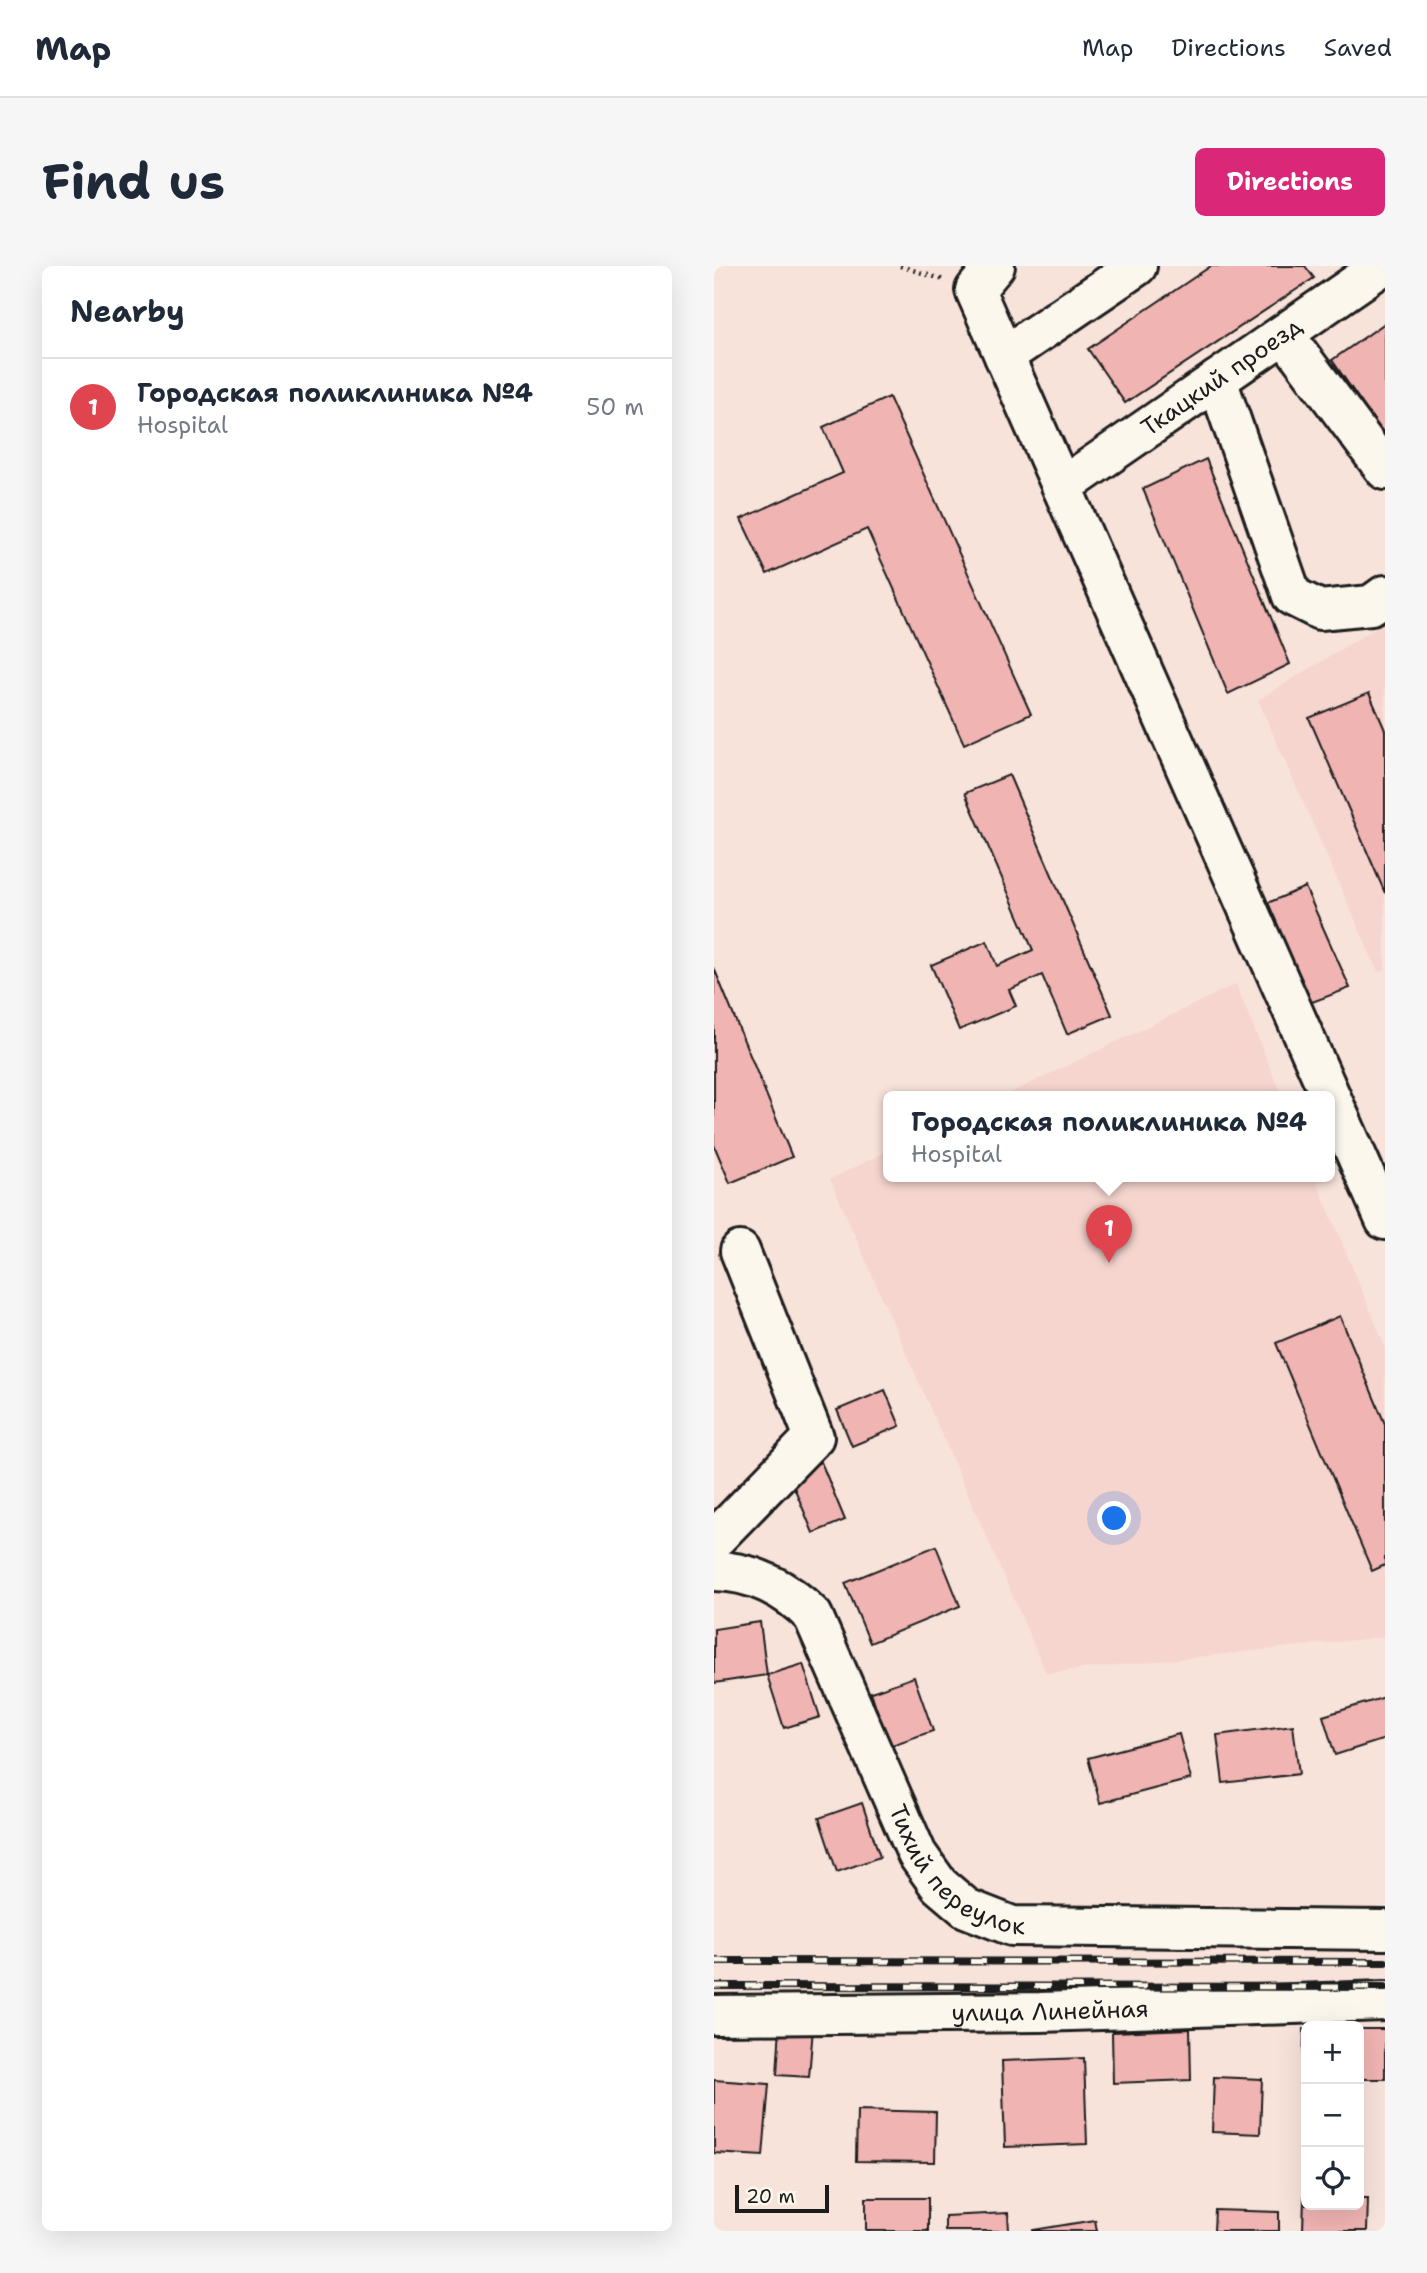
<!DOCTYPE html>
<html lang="en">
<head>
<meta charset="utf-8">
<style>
  :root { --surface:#fff; --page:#f6f6f7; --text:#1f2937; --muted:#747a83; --line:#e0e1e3; --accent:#db2777 }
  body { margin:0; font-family:"Shantell Sans",sans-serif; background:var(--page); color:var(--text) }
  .controls { position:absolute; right:21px; bottom:21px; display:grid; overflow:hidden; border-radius:10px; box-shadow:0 7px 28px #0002 }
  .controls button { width:63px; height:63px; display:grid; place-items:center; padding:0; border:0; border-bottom:2px solid var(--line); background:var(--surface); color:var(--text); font:35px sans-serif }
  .scale { position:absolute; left:21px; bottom:18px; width:94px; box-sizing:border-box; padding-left:7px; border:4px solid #1c1c1c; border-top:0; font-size:19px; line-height:24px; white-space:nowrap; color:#1c1c1c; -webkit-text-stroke:5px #fbf7ec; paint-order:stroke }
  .you { position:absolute; left:401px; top:1253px; width:24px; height:24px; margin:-18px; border:5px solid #fff; border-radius:50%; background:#1a73e8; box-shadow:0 0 0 10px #1a73e833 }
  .badge { display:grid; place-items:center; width:46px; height:46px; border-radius:50%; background:var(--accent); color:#fff; font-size:23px; font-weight:700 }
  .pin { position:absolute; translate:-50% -58px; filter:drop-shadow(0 2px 4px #0008) }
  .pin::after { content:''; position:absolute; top:37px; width:24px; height:21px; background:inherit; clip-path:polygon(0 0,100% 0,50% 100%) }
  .popup { position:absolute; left:169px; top:825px; width:452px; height:91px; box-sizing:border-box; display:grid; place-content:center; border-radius:10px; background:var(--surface); filter:drop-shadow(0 2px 5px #0005); font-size:23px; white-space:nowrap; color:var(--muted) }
  .popup b { font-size:26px; color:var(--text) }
  .popup::after { content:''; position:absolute; left:50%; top:100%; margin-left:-14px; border:14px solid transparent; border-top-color:var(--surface) }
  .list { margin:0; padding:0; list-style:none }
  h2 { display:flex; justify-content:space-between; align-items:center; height:91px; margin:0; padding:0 28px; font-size:30px }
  h2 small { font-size:23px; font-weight:400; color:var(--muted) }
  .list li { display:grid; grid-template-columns:46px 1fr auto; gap:21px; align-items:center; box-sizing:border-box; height:98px; padding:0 28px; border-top:2px solid var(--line) }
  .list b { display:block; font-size:26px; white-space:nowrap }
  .list p { margin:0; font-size:23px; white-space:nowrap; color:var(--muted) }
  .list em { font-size:23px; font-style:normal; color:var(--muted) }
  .icon { flex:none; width:38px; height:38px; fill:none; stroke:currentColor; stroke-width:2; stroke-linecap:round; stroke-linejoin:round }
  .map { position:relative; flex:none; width:671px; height:1965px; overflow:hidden; border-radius:10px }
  header { display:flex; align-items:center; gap:42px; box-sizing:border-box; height:98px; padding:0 35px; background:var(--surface); border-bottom:2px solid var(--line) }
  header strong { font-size:33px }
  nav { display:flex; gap:38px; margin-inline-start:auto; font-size:24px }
  .intro { display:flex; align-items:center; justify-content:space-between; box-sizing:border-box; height:168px; padding:0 42px }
  h1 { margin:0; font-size:49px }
  .button { padding:18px 32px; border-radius:10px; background:var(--accent); color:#fff; font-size:24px; font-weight:700 }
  main { display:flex; gap:42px; padding:0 42px }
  aside { flex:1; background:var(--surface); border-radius:10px; box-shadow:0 7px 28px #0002 }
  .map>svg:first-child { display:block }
  .built { fill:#f6d5cf }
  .building { fill:#f0b4b3; stroke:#1c1c1c; stroke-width:2 }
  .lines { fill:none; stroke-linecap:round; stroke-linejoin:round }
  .minor-casing { stroke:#1c1c1c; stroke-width:44 }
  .path { stroke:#1c1c1c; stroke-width:4.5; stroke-dasharray:2 5; stroke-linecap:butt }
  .minor { stroke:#fbf7ec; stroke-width:38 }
  .rail-casing { stroke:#1c1c1c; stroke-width:8 }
  .rail { stroke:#fbf7ec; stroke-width:5; stroke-dasharray:16; stroke-linecap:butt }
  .labels { text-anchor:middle; stroke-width:7; stroke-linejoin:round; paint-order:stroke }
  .street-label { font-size:24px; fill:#1c1c1c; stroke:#fbf7ec }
</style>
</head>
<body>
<header>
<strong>Map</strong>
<nav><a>Map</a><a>Directions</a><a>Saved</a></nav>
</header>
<div class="intro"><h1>Find us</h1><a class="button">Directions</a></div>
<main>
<aside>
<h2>Nearby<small></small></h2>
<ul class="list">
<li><span class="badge" style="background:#e0444e">1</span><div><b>Городская поликлиника №4</b><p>Hospital</p></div><em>50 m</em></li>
</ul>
</aside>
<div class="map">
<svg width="671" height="1965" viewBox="0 0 671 1965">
  <rect width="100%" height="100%" fill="#f8e3db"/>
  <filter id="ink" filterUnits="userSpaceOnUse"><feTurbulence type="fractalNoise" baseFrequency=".0143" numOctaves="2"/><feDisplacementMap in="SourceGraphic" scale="14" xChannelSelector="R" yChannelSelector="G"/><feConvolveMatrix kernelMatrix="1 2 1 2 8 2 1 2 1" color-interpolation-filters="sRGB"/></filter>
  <g filter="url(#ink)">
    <g class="built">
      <polygon points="671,356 671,704 664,706 544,434"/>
      <polygon points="522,718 568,831 288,831"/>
      <polygon points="174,885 174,911 601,911 671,1080 671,1371 332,1407 116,913"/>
    </g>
    <g class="building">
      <polygon points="497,0 591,0 600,12 411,137 374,83"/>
      <polygon points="671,57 671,171 618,94"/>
      <polygon points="175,131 317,448 250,478 153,263 53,308 27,253 129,207 109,161"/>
      <polygon points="492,193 576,398 514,428 429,223"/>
      <polygon points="655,427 671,464 671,627 595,452"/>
      <polygon points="295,509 398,749 353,768 328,709 295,724 302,740 245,764 217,699 273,675 283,700 319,684 251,527"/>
      <polygon points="591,621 636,722 590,739 549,639"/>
      <polygon points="0,702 78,891 16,917 0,879"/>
      <polygon points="626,1050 671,1158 671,1299 658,1305 562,1077"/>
      <polygon points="171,1124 186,1160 138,1180 123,1144"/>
      <polygon points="107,1196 131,1254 99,1267 75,1209"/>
      <polygon points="222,1280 246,1340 156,1377 131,1317"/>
      <polygon points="46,1356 53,1409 0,1417 0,1363"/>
      <polygon points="89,1398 106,1451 70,1462 53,1409"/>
      <polygon points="200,1411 219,1465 175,1480 157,1426"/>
      <polygon points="671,1431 671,1473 621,1489 609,1450"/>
      <polygon points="579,1459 585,1508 509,1517 503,1469"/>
      <polygon points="465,1468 477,1513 386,1537 374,1492"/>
      <polygon points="148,1537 166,1591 123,1606 105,1552"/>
      <polygon points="66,1760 99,1762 95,1811 63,1809"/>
      <polygon points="476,1763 477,1814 399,1817 398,1766"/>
      <polygon points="590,1763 592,1763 592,1813 589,1813"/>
      <rect x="645" y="1763" width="26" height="50"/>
      <polygon points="370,1792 373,1878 291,1881 288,1795"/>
      <polygon points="500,1811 548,1813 546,1868 498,1866"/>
      <polygon points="0,1814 55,1818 49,1890 0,1887"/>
      <polygon points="143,1844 222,1846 221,1896 142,1895"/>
      <polygon points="590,1931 592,1931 592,1939 645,1939 645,1932 654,1932 653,1965 589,1965"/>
      <rect x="152" y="1932" width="62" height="33"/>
      <polygon points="501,1944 565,1946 565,1965 500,1965"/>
      <polygon points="294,1947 295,1965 231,1965 231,1950"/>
      <polygon points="381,1954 383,1965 319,1965 319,1964"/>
    </g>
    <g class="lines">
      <defs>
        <g id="minor">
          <polyline points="281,0 261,24 671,954"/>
          <polyline points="570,68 671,204"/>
          <polyline points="290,90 423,0"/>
          <polyline points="503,114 578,330 606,344 657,339 671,329"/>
          <path id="s1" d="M348 221 668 0"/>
          <polyline points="0,1274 100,1171 26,985"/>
          <path id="s2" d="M0 1305C38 1305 73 1323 99 1350L203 1588 225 1619 252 1642 298 1660 671 1664"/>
          <path id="s3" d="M0 1749 326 1746 671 1735"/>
        </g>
      </defs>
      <use href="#minor" class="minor-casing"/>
      <polyline class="path" points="186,0 230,14"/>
      <use href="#minor" class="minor"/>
      <defs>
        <g id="rail">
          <polyline points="0,1695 671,1696"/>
          <polyline points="0,1720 671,1721"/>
        </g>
      </defs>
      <use href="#rail" class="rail-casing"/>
      <use href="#rail" class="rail"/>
    </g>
  </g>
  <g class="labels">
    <g class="street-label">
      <text dy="8" stroke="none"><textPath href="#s1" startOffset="194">Ткацкий проезд</textPath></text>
      <text dy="8" stroke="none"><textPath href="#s2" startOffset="413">Тихий переулок</textPath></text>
      <text dy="8" stroke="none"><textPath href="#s3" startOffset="336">улица Линейная</textPath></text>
    </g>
  </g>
</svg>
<div class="controls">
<button>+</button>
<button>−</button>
<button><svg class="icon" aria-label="locate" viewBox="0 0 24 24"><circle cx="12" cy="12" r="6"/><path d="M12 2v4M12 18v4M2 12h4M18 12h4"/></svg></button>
</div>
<div class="scale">20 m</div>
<div class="you"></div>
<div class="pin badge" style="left:395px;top:997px;background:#e0444e">1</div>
<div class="popup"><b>Городская поликлиника №4</b>Hospital</div>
</div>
</main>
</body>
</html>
